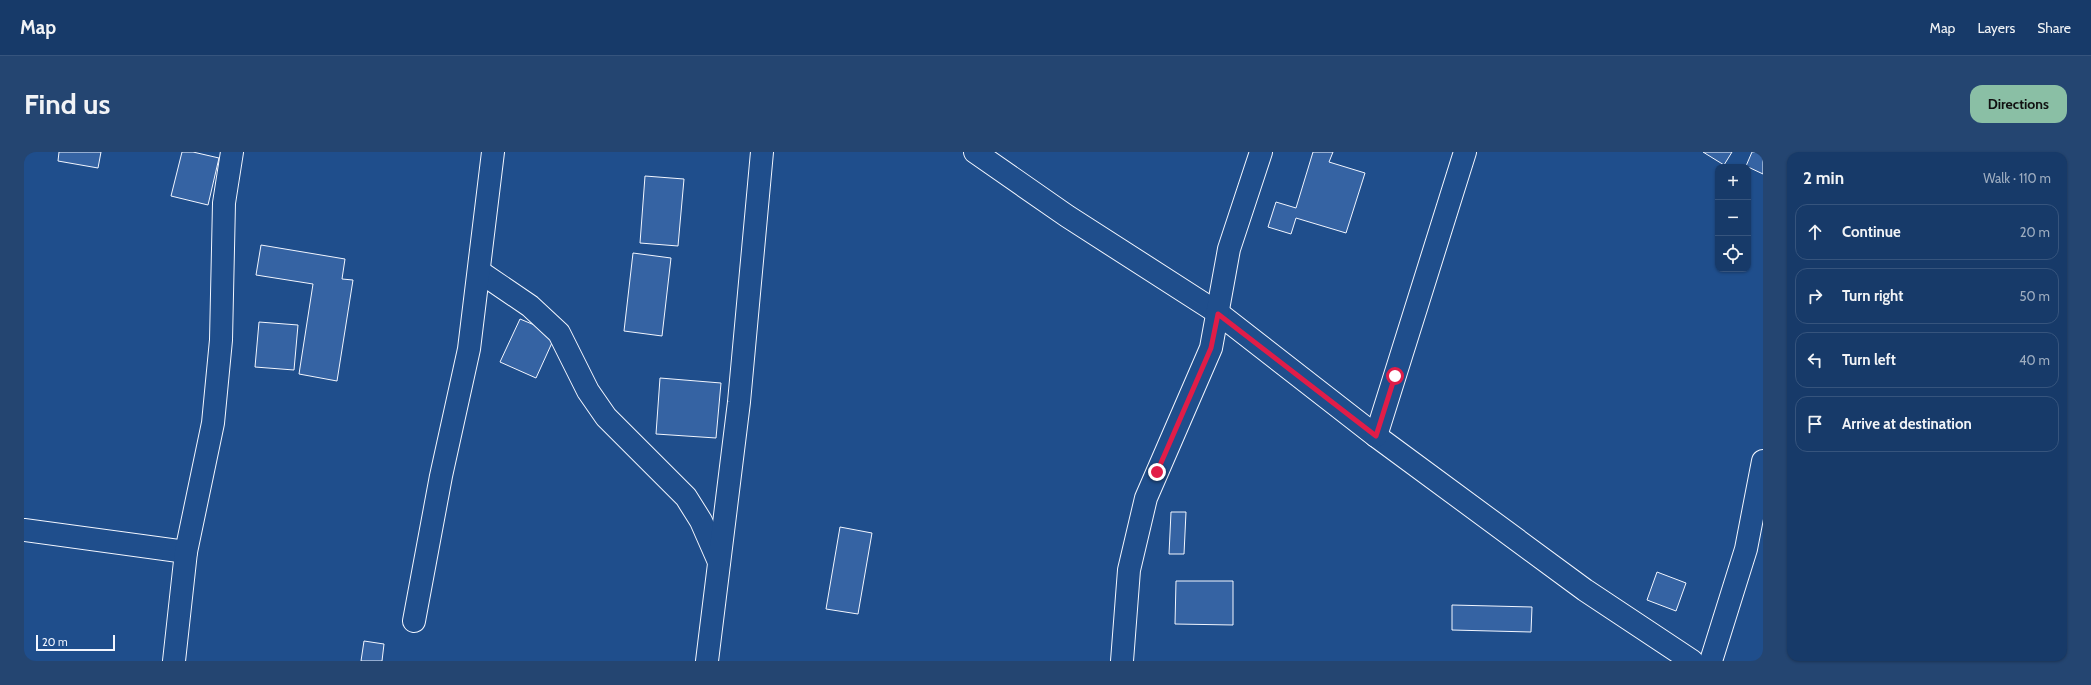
<!DOCTYPE html>
<html lang="en">
<head>
<meta charset="utf-8">
<style>
  :root { --surface:#173a69; --page:#244571; --text:#f1f3f6; --muted:#9eadc0; --line:#36547d; --accent:#8abfa5 }
  body { margin:0; font-family:Cabin,sans-serif; background:var(--page); color:var(--text) }
  .controls { position:absolute; right:12px; top:12px; display:grid; overflow:hidden; border-radius:8px; box-shadow:0 1px 3px #0004 }
  .controls button { width:36px; height:36px; display:grid; place-items:center; padding:0; border:0; border-bottom:1px solid var(--line); background:var(--surface); color:var(--text); font:20px sans-serif }
  .scale { position:absolute; left:12px; bottom:10px; width:79px; box-sizing:border-box; padding-left:4px; border:2px solid #f2f6ff; border-top:0; font-size:11px; line-height:14px; white-space:nowrap; color:#f2f6ff; -webkit-text-stroke:3px #1f4e8c; paint-order:stroke }
  .stop { position:absolute; width:12px; height:12px; margin:-9px; border:3px solid #e11d48; border-radius:50%; background:#fff }
  .stop.end { background:#e11d48; border-color:#fff; box-shadow:0 1px 4px #0008 }
  .list { margin:0; padding:0; list-style:none }
  h2 { display:flex; justify-content:space-between; align-items:center; height:52px; margin:0; padding:0 16px; font-size:17px }
  h2 small { font-size:13px; font-weight:400; color:var(--muted) }
  .list li { display:grid; grid-template-columns:26px 1fr auto; gap:12px; align-items:center; box-sizing:border-box; height:56px; margin:0 8px 8px; padding:0 8px; border:1px solid var(--line); border-radius:12px }
  .list b { display:block; font-size:15px; white-space:nowrap }
  .list em { font-size:13px; font-style:normal; color:var(--muted) }
  .icon { flex:none; width:22px; height:22px; fill:none; stroke:currentColor; stroke-width:2; stroke-linecap:round; stroke-linejoin:round }
  .map { position:relative; flex:none; width:1739px; height:509px; overflow:hidden; border-radius:12px }
  header { display:flex; align-items:center; gap:24px; box-sizing:border-box; height:56px; padding:0 20px; background:var(--surface); border-bottom:1px solid var(--line) }
  header strong { font-size:19px }
  nav { display:flex; gap:22px; margin-inline-start:auto; font-size:14px }
  .intro { display:flex; align-items:center; justify-content:space-between; box-sizing:border-box; height:96px; padding:0 24px }
  h1 { margin:0; font-size:28px }
  .button { padding:10px 18px; border-radius:12px; background:var(--accent); color:#111; font-size:14px; font-weight:700 }
  main { display:flex; gap:24px; padding:0 24px }
  aside { flex:1; background:var(--surface); border-radius:12px; box-shadow:0 1px 3px #0004 }
  .map>svg:first-child { display:block }
  .building { fill:#3563a3; stroke:#f2f6ff }
  .lines { fill:none; stroke-linecap:round; stroke-linejoin:round }
  .minor-casing { stroke:#f2f6ff; stroke-width:24 }
  .minor { stroke:#1f4e8c; stroke-width:22 }
  .route { stroke:#e11d48; stroke-width:5 }
</style>
</head>
<body>
<header>
<strong>Map</strong>
<nav><a>Map</a><a>Layers</a><a>Share</a></nav>
</header>
<div class="intro"><h1>Find us</h1><a class="button">Directions</a></div>
<main>
<div class="map">
<svg width="1739" height="509" viewBox="0 0 1739 509">
  <rect width="100%" height="100%" fill="#1f4e8c"/>
  <g class="building">
    <polygon points="35,0 77,0 74,16 34,9"/>
    <polygon points="158,0 169,0 195,6 184,53 147,44"/>
    <polygon points="1289,0 1309,0 1305,10 1341,21 1322,81 1272,66 1267,82 1244,75 1252,50 1272,56"/>
    <polygon points="1679,0 1708,0 1700,13"/>
    <polygon points="1728,0 1739,0 1739,22 1722,14"/>
    <polygon points="621,24 660,27 654,94 616,91"/>
    <polygon points="237,93 321,107 318,127 329,128 313,229 275,222 289,132 232,123"/>
    <polygon points="609,101 647,106 638,184 600,179"/>
    <polygon points="496,167 532,182 512,226 476,210"/>
    <polygon points="235,170 274,173 270,218 231,215"/>
    <polygon points="636,226 697,231 692,286 632,282"/>
    <polygon points="1147,360 1162,360 1160,402 1145,402"/>
    <polygon points="816,375 848,381 834,462 802,457"/>
    <polygon points="1633,420 1662,431 1652,459 1623,448"/>
    <polygon points="1152,429 1209,429 1209,473 1151,472"/>
    <polygon points="1428,453 1508,455 1507,480 1428,478"/>
    <polygon points="340,489 360,492 358,509 337,509"/>
  </g>
  <g class="lines">
    <defs>
      <g id="minor">
        <polyline points="951,0 1043,64 1194,161 1352,284 1561,438 1668,509"/>
        <polyline points="456,120 506,154 535,181 564,239 582,265 662,345 677,369 695,410"/>
        <polyline points="1352,284 1441,0"/>
        <polyline points="0,378 162,400"/>
        <polyline points="390,469 417,324 445,197 469,0"/>
        <polyline points="150,509 162,400 189,271 197,188 200,51 208,0"/>
        <polyline points="683,509 715,250 738,0"/>
        <polyline points="1098,509 1105,418 1122,346 1187,196 1205,97 1237,0"/>
        <polyline points="1687,509 1722,397 1739,309"/>
      </g>
    </defs>
    <use href="#minor" class="minor-casing"/>
    <use href="#minor" class="minor"/>
  </g>
  <g class="lines">
    <polyline class="route" points="1133,320 1187,196 1194,162 1352,284 1371,224"/>
  </g>
</svg>
<div class="controls">
<button>+</button>
<button>−</button>
<button><svg class="icon" aria-label="locate" viewBox="0 0 24 24"><circle cx="12" cy="12" r="6"/><path d="M12 2v4M12 18v4M2 12h4M18 12h4"/></svg></button>
</div>
<div class="scale">20 m</div>
<div class="stop" style="left:1371px;top:224px"></div>
<div class="stop end" style="left:1133px;top:320px"></div>
</div>
<aside>
<h2>2 min<small>Walk · 110 m</small></h2>
<ul class="list">
<li><svg class="icon" aria-label="ahead" viewBox="0 0 24 24"><path d="M12 20V5M6 11l6-6 6 6"/></svg><div><b>Continue</b></div><em>20 m</em></li>
<li><svg class="icon" aria-label="right" viewBox="0 0 24 24"><path d="M7 20v-9h11M14 6l5 5-5 5"/></svg><div><b>Turn right</b></div><em>50 m</em></li>
<li><svg class="icon" aria-label="left" viewBox="0 0 24 24"><path d="M17 20v-9H6M10 6l-5 5 5 5"/></svg><div><b>Turn left</b></div><em>40 m</em></li>
<li><svg class="icon" aria-label="arrive" viewBox="0 0 24 24"><path d="M6 21V4h12l-3 4 3 4H6"/></svg><div><b>Arrive at destination</b></div></li>
</ul>
</aside>
</main>
</body>
</html>
